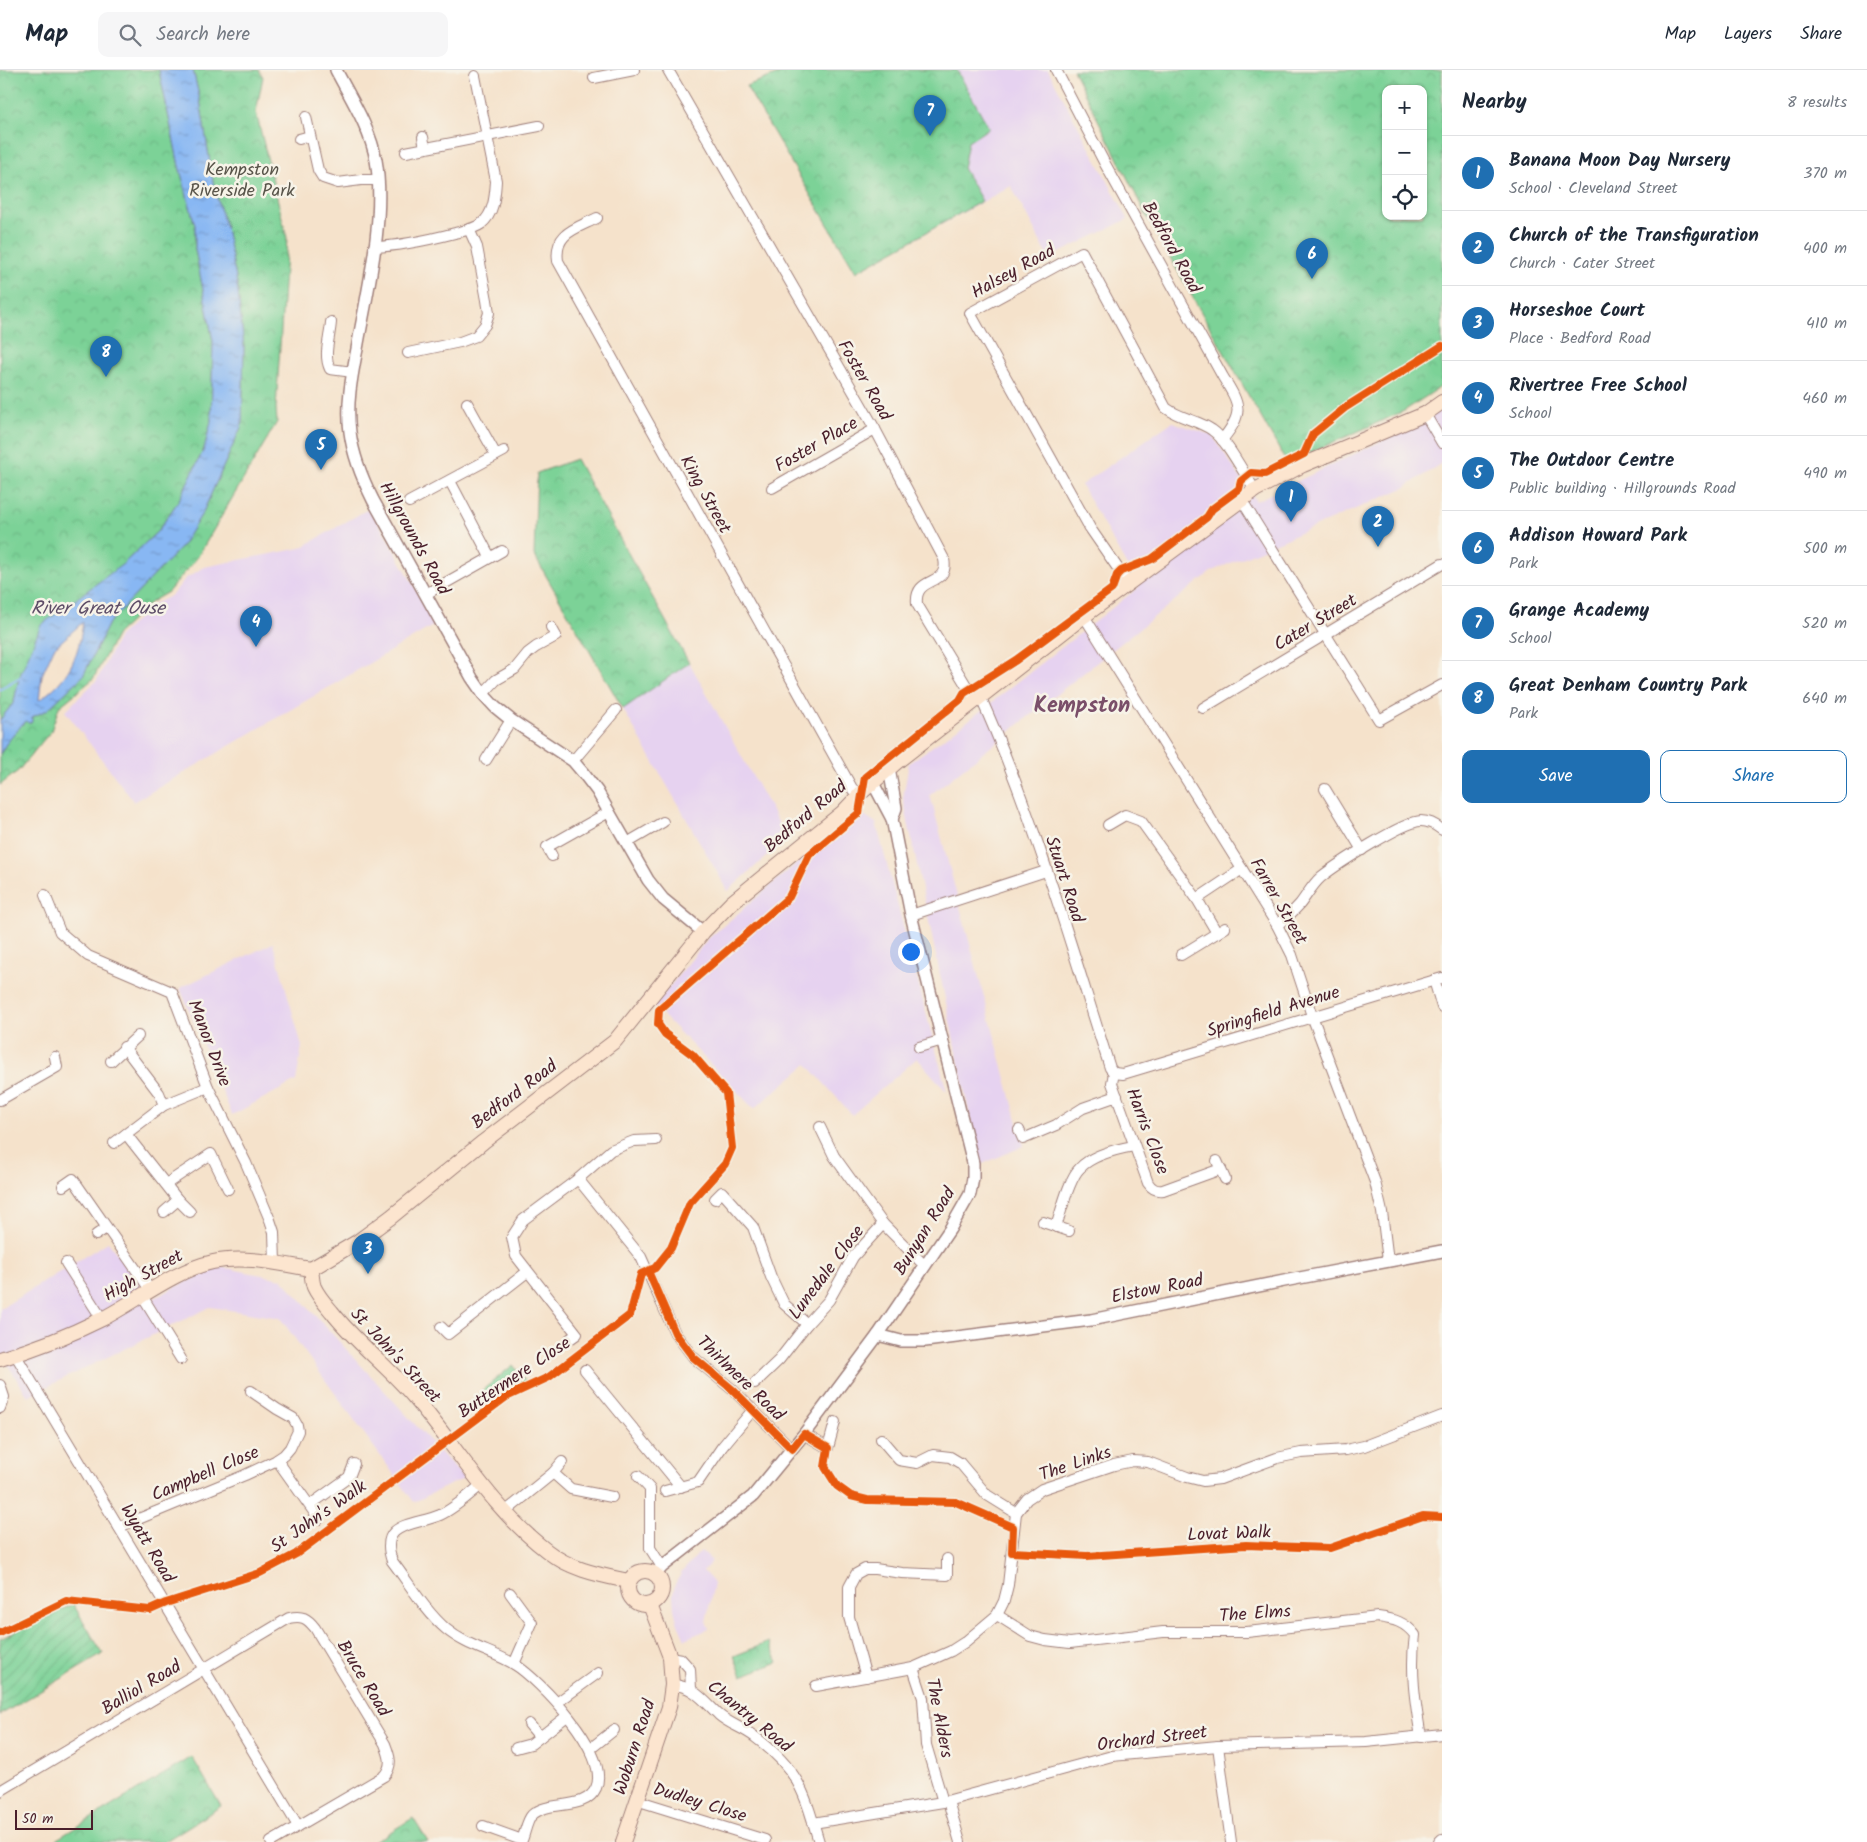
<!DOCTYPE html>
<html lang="en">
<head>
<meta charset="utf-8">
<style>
  :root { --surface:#fff; --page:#f6f6f7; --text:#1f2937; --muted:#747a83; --line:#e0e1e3; --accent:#1f6fb2 }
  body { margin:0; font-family:Kalam,sans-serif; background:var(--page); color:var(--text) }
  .controls { position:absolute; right:15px; top:15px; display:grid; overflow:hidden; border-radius:10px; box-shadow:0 1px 4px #0004 }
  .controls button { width:45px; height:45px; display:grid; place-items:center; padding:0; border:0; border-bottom:1px solid var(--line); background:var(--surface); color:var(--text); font:25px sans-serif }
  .scale { position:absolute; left:15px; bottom:12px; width:78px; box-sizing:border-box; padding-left:5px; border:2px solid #4a1f2b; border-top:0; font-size:14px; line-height:18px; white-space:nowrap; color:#4a1f2b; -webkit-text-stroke:4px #f7f3e8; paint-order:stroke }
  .you { position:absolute; left:910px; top:881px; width:18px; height:18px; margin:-12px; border:4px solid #fff; border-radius:50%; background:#1a73e8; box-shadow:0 0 0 8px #1a73e833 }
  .badge { display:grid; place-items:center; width:32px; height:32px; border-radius:50%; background:var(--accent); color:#fff; font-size:16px; font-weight:700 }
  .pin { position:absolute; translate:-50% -41px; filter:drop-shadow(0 1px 2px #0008) }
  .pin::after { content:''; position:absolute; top:26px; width:18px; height:15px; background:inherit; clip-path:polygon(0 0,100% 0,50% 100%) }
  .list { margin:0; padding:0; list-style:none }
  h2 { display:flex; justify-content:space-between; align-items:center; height:65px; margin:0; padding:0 20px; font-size:21px }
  h2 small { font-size:16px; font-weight:400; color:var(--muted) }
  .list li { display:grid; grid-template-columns:32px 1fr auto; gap:15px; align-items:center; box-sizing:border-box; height:75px; padding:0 20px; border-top:1px solid var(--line) }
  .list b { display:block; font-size:19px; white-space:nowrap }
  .list p { margin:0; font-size:16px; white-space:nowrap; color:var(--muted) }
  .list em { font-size:16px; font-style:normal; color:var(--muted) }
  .actions { display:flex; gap:10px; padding:15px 20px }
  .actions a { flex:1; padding:11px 0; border:1px solid var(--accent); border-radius:10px; text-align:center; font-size:18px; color:var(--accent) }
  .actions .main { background:var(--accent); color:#fff }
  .icon { flex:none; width:28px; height:28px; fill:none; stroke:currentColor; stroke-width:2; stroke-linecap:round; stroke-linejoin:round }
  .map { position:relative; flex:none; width:1442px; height:1772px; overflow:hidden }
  header { display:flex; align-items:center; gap:30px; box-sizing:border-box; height:70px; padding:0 25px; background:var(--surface); border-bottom:1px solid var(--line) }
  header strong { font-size:24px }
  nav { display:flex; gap:28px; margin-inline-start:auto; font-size:18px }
  .search { width:350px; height:45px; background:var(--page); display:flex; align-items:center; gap:12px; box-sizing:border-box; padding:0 18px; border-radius:10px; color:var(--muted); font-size:19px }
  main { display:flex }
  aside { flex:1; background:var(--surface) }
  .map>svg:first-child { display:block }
  .built { fill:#e6d2f0 }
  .park { fill:url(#park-crowns); stroke:#627861; fill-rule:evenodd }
  .garden { fill:url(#garden-furrows); stroke:#627861 }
  .water { fill:url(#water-ripples); stroke:#696b8f; fill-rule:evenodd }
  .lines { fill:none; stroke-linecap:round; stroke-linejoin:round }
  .stream { stroke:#88b7f3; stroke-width:3 }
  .minor-casing { stroke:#a0807b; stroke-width:12 }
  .tertiary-casing { stroke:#a0807b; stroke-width:14 }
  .secondary-casing { stroke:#a0807b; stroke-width:16 }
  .minor { stroke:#fff; stroke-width:10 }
  .tertiary { stroke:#fff; stroke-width:11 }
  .secondary { stroke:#fce5cf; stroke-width:14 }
  .cycleway-casing { stroke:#f7f3e8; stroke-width:11 }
  .cycleway { stroke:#e8590c; stroke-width:8 }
  .labels { text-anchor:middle; stroke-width:5; stroke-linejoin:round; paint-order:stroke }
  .park-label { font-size:18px; fill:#59554b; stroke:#f7f3e8 }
  .street-label { font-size:18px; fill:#4a1f2b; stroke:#f7f3e8 }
  .water-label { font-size:19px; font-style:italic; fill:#5d4d67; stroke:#f7f3e8 }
  .district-label { font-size:22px; font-weight:bold; fill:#7a4e69; stroke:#f7f3e8 }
</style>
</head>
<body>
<header>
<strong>Map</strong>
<div class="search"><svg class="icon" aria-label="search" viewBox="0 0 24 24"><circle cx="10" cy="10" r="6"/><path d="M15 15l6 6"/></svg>Search here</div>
<nav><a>Map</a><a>Layers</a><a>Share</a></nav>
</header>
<main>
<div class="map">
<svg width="1442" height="1772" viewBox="0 0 1442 1772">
  <defs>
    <pattern id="park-crowns" width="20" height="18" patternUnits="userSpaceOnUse" patternTransform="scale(1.25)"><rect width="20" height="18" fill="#7bd297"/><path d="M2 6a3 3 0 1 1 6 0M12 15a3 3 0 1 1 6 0" fill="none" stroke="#6cb482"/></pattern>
    <pattern id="garden-furrows" width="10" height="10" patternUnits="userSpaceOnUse" patternTransform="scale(1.25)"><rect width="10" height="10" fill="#7bd297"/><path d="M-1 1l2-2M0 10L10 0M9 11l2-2" fill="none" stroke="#6cb482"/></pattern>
    <pattern id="water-ripples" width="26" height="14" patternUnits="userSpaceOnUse" patternTransform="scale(1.25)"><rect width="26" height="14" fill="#88b7f3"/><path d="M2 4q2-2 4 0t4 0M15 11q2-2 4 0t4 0" fill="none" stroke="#7194c5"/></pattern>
  </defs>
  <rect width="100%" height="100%" fill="#f7f3e8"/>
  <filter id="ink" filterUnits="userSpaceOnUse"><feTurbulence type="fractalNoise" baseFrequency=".02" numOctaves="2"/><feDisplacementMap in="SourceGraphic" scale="10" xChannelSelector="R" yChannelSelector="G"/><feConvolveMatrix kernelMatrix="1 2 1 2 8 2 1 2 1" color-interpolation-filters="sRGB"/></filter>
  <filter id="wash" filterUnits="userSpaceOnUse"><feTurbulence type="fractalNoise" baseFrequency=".0096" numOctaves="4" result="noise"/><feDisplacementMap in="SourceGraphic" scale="20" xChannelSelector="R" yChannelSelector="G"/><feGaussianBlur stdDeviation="1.12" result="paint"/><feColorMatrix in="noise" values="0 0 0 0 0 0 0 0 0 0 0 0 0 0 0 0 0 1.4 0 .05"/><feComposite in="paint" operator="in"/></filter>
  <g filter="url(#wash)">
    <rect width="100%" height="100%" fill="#f5e2cb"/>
    <g class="built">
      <polygon points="789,0 1048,0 1128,149 1049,188 1011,116 856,202 746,16"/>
      <polygon points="1442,339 1442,393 1404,418 1212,501 930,725 1024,1076 980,1095 903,728 909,693 964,654 1139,517 1081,415 1172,352 1212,365 1256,431 1424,351"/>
      <polygon points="576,389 787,768 728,821 534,485 537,403"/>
      <polygon points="370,438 436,554 134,732 65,641 97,610 119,566 154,534 172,525 185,509 204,497 301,478"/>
      <polygon points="858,741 876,753 947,1022 917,988 852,1045 807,994 754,1039 654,936 708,869"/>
      <polygon points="273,873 302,976 296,1011 232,1045 180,918"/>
      <polygon points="108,1172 151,1230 216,1196 282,1209 464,1408 414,1432 280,1248 210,1237 28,1326 0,1283 0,1239"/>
      <polygon points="701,1481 712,1491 703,1501 714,1513 706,1551 709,1559 685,1569 677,1551 674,1539 673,1525 675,1514 682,1502"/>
    </g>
    <g class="park">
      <polygon points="0,0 159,0 179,96 195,155 195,179 213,271 211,352 204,379 179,430 158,461 123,494 19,608 14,632 0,650"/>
      <polygon points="193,0 259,0 263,7 256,42 287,168 276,338 277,352 197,488 168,522 151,532 117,564 93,609 59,637 51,661 18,701 0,715 0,684 6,674 25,651 47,640 83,606 109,553 182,476 203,442 242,355 244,277 237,213 226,158 214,118 200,30"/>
      <polygon points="789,0 957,0 989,58 968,72 963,98 982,131 856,202 746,16"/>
      <path d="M1073 0H1442V316L1404 341 1287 393 1147 147ZM1386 19H1423V146H1386Z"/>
      <polygon points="576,389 689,593 623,639 534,485 537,403"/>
      <polygon points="513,1295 528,1314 501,1326 488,1336 479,1323"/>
      <polygon points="769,1572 778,1592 742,1606 734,1586"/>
      <polygon points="192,1687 221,1736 164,1772 52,1772"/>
      <polygon points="413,1748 428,1772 374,1772"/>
    </g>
    <polygon class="garden" points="73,1534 103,1584 0,1645 0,1569"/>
    <path class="water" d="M159 0H193L200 30 214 118 226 158 237 213 244 277 242 355 203 442 182 476 109 553 83 606 47 640 32 647V652L29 653 25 651 6 674 0 684V650L14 632 19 608 41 555 123 494 158 461 179 430 204 379 211 352 213 271 195 179V155L179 96ZM83 552C78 589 69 609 39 630L42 605 54 578Z"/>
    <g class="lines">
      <polyline class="stream" points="0,619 21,607"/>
    </g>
  </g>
  <g filter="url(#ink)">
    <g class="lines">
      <defs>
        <g id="minor">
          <path d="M668 0 875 359 944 489C950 518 914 504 917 534L975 630"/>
          <path d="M1056 0 1104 92 1223 307C1241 336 1244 343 1222 370"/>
          <polyline points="594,8 634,0"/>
          <polyline points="306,47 318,100 323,108 338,113 361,110 378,110"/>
          <polyline points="423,67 425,78"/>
          <polyline points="299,69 310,66"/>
          <polyline points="406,82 539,56"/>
          <path d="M597 148C575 159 554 163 558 191L853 720 862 722"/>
          <path d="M374 177C402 176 428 170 455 163 463 161 474 159 481 154 494 144 495 126 496 111L475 6"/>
          <path d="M331 252C330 268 323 285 330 299L353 302"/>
          <polyline points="408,283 460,272 476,266 485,255 489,243 487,230 477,177 469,159"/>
          <polyline points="467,333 496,385"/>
          <polyline points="1425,344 1442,373"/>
          <polyline points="450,411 490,487"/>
          <polyline points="772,418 875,359"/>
          <polyline points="1241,429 1379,650 1442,615"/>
          <polyline points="409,432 504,381"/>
          <path d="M1128 513 1090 458 970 243 1082 182 1166 338C1181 349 1198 350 1212 360 1227 370 1244 404 1255 420"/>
          <polyline points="426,524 502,481"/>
          <polyline points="1084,546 1277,855 1292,885 1312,946 1375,1112 1382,1142 1388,1191"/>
          <polyline points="483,624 496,610 515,599 528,583 536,577 556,566 551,557"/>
          <path d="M980 626C1034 746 1070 873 1110 998L1114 1003"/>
          <polyline points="1203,638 1442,494"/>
          <polyline points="486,690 511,650"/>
          <polyline points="573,691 616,640"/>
          <polyline points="1325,719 1362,780"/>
          <polyline points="1108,755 1125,745 1141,751 1197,829 1217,863"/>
          <polyline points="627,773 663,752"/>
          <polyline points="552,786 547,777 609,742"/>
          <polyline points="45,825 60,862 88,886 172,922 208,1017 246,1093 270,1150 274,1162 275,1193"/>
          <polyline points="1197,829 1242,799"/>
          <polyline points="911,845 1046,801"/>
          <path d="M1277 855C1286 848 1293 842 1300 834 1307 825 1312 815 1321 807 1336 795 1404 751 1421 751 1429 751 1436 755 1442 760"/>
          <polyline points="1181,885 1225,858"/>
          <polyline points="1434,910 1442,937"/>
          <polyline points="124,977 159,1023 164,1035"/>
          <polyline points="919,977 943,970"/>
          <polyline points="111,991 138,966"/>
          <polyline points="1114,1003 1123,1004 1442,908"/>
          <path d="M1114 1003 1112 1013 1148 1113C1152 1119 1156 1121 1163 1120L1221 1099"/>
          <polyline points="0,1030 57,997 55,987"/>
          <polyline points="820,1057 834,1086 883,1154 925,1196"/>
          <polyline points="1019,1060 1023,1069 1056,1055 1083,1038 1117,1026"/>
          <polyline points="126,1064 178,1130 190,1142"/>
          <polyline points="114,1073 164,1035 208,1017"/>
          <polyline points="1217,1091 1225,1109"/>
          <polyline points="578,1109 641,1187 675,1263 693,1287 733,1320 792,1379"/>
          <polyline points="166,1114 211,1084 228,1119"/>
          <polyline points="63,1116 73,1109 151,1221"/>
          <polyline points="715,1129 722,1122 753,1157 771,1207 784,1234 807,1254"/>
          <polyline points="164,1142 178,1130"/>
          <polyline points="1043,1152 1069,1161"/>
          <path d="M1056 1157C1061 1142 1069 1108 1080 1098 1092 1085 1117 1079 1134 1076"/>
          <polyline points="96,1165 106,1158"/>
          <polyline points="66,1193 102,1249"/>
          <polyline points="142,1226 181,1289"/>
          <polyline points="441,1257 448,1264 527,1202"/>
          <polyline points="570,1269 577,1264 516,1186 512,1167 523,1150 578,1109 611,1080 634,1071 656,1070"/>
          <polyline points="15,1284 298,1756"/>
          <polyline points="585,1300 681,1417"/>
          <polyline points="755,1313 779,1290 807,1254 829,1230 853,1187 883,1154"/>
          <polyline points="0,1315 4,1327 0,1338"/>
          <polyline points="804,1364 828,1378 835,1352"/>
          <polyline points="881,1369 899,1390 917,1393 933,1385 950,1387 960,1393 987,1425 1016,1443"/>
          <polyline points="277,1390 319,1449"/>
          <polyline points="553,1403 571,1419 612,1427"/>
          <polyline points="638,1406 650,1419 650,1478 662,1497"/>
          <path d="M481 1415C469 1425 455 1438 440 1445 415 1456 378 1451 392 1491 409 1513 425 1541 446 1559 466 1576 492 1581 514 1594 540 1610 611 1684 596 1718 585 1742 549 1729 532 1745 527 1750 525 1763 522 1770L483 1756"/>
          <polyline points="665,1421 698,1412 722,1377 752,1341"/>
          <polyline points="310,1435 349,1407 354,1394"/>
          <polyline points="505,1442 553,1403 562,1392"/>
          <polyline points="119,1457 245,1405 275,1391 284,1385 290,1378 298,1361 297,1355 293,1348 277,1339 251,1321"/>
          <polyline points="510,1523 532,1553 514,1594"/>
          <path d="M997 1545 1030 1566 1045 1570 1070 1573 1163 1562H1247L1378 1547C1394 1549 1405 1552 1415 1565 1410 1599 1415 1632 1421 1667"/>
          <polyline points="670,1587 681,1589 690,1599 691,1619"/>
          <polyline points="913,1598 923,1628 926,1675 943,1732"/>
          <polyline points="866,1607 849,1547 849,1517 856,1504 865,1499 875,1499 902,1503 947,1505 947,1489"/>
          <path d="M672 1615C693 1615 704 1631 719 1645 729 1654 744 1658 755 1667 799 1700 804 1721 819 1772"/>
          <polyline points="816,1616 913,1598 951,1581 965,1572 997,1545 1004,1531 1008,1515 1016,1443 1027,1429 1042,1419 1114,1395 1133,1391 1148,1392 1187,1407 1203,1411 1220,1409 1277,1388 1301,1383 1346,1380 1364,1376 1442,1346"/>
          <polyline points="558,1632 598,1603"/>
          <polyline points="529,1654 540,1667"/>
          <polyline points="1218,1676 1231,1772"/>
          <polyline points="516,1678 531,1674 567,1646"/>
          <polyline points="590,1679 614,1660"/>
          <path d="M0 1721 289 1548C302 1545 307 1548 315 1558L385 1674C390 1687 393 1695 384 1706L271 1772"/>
          <polyline points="636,1730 765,1770"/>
          <polyline points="948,1731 960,1772"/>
          <polyline points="813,1753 943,1732 1112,1686 1218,1676 1366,1672 1442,1664"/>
          <polyline points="1439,1772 1442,1769"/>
        </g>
        <g id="tertiary">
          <path d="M336 0C351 29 370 58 376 90 386 147 367 222 357 279 352 305 346 334 350 362 353 386 362 408 373 430L472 608 483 624 495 637 511 650 573 691 584 704 597 721 648 810 663 829 703 862"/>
          <polyline points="889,698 896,738 892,749"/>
          <polyline points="878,1265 901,1271 925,1271 1091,1250 1289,1210 1442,1181"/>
          <polyline points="656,1504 662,1497 753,1426 804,1364 878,1265 950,1159 970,1124 973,1108 973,1093 911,845 892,749 873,713"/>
        </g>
        <g id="secondary">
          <polyline points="311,1199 357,1172 391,1147 483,1072 615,971 703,862 731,833 842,743 862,722 898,691 1084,546 1255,420 1303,395 1425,344 1442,332"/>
          <path d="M311 1199C312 1205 312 1212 314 1217 318 1226 326 1235 332 1242 356 1273 388 1296 414 1327 458 1379 492 1439 547 1481 571 1500 600 1505 628 1511"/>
          <path d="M0 1289C35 1279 70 1265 102 1249 137 1231 175 1200 213 1192 245 1185 280 1194 311 1199"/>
          <circle cx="645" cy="1518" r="17"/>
          <polyline points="623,1772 669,1637 672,1615 670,1587 650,1535"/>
        </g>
      </defs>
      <use href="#minor" class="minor-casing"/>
      <use href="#tertiary" class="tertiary-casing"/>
      <use href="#secondary" class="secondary-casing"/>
      <use href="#minor" class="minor"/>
      <use href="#tertiary" class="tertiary"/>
      <use href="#secondary" class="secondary"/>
      <defs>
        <g id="cycleway">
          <polyline points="648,1201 675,1263 693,1287 733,1320 792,1379 804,1364 828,1378 825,1397 837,1416 851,1426 867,1430 956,1432 1013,1457 1012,1482 1087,1486 1246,1475 1330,1478 1423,1446 1442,1447"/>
          <polyline points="0,1563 66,1531 150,1540 166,1533 260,1503 296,1484 506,1327 549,1307 630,1245 641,1204 655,1198 671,1178 690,1133 725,1094 732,1078 726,1023 693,985 665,964 658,954 659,940 789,827 809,785 859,743 865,707 960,630 964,623 1016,590 1112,519 1117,505 1121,501 1152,489 1207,447 1212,439 1239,419 1241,411 1251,403 1265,404 1304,384 1313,364 1346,337 1442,276"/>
        </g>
      </defs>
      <use href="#cycleway" class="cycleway-casing"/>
      <use href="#cycleway" class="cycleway"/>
    </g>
  </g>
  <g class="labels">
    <g class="park-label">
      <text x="242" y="105">Kempston<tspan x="242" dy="21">Riverside Park</tspan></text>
    </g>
    <g class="street-label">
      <text transform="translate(1172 177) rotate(61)" y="6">Bedford Road</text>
      <text transform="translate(1013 201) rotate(-29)" y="6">Halsey Road</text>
      <text transform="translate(865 310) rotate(60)" y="6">Foster Road</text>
      <text transform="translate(816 374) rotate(-30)" y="6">Foster Place</text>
      <text transform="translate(706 424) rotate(61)" y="6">King Street</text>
      <text transform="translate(415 468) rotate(61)" y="6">Hillgrounds Road</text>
      <text transform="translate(1315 552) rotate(-31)" y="6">Cater Street</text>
      <text transform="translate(805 746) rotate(-40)" y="6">Bedford Road</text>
      <text transform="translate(1065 809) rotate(72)" y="6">Stuart Road</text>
      <text transform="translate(1279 831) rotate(60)" y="6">Farrer Street</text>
      <text transform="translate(1273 941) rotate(-17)" y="6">Springfield Avenue</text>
      <text transform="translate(210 973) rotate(69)" y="6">Manor Drive</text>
      <text transform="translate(514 1024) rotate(-37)" y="6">Bedford Road</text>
      <text transform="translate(1148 1061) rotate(69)" y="6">Harris Close</text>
      <text transform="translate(924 1161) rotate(-58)" y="6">Bunyan Road</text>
      <text transform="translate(826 1202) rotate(-53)" y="6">Lunedale Close</text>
      <text transform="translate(143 1205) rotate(-29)" y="6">High Street</text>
      <text transform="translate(1157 1218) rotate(-11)" y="6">Elstow Road</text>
      <text transform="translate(396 1285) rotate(47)" y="6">St John's Street</text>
      <text transform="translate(514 1307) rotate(-34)" y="6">Buttermere Close</text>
      <text transform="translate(741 1308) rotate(44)" y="6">Thirlmere Road</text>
      <text transform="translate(1075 1393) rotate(-19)" y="6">The Links</text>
      <text transform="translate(205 1403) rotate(-23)" y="6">Campbell Close</text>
      <text transform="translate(318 1446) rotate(-35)" y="6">St John's Walk</text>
      <text transform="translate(1229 1463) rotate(-2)" y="6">Lovat Walk</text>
      <text transform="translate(148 1473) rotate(59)" y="6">Wyatt Road</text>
      <text transform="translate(1255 1543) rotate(-4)" y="6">The Elms</text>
      <text transform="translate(364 1608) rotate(59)" y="6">Bruce Road</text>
      <text transform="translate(141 1617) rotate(-31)" y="6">Balliol Road</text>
      <text transform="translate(750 1646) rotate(39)" y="6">Chantry Road</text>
      <text transform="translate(940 1648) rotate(79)" y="6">The Alders</text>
      <text transform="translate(1152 1668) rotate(-7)" y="6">Orchard Street</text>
      <text transform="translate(634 1677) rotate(-72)" y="6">Woburn Road</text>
      <text transform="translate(700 1732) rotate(17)" y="6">Dudley Close</text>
    </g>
    <g class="water-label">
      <text x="98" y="544">River Great Ouse</text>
    </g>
    <g class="district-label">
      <text x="1082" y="642">Kempston</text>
    </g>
  </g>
</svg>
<div class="controls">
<button>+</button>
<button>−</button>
<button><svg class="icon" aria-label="locate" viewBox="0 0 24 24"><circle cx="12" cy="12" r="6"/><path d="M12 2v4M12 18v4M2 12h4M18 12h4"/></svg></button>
</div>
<div class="scale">50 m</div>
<div class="you"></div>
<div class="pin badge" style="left:1291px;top:452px">1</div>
<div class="pin badge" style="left:1378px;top:477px">2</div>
<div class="pin badge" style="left:368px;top:1204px">3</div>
<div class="pin badge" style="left:256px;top:577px">4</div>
<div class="pin badge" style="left:321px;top:400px">5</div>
<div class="pin badge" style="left:1312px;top:209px">6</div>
<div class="pin badge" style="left:930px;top:66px">7</div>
<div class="pin badge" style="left:106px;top:307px">8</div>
</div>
<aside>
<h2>Nearby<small>8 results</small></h2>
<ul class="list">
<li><span class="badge">1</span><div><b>Banana Moon Day Nursery</b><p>School · Cleveland Street</p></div><em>370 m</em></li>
<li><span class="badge">2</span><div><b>Church of the Transfiguration</b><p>Church · Cater Street</p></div><em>400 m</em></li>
<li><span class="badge">3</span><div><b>Horseshoe Court</b><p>Place · Bedford Road</p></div><em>410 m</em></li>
<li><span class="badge">4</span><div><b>Rivertree Free School</b><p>School</p></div><em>460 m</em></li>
<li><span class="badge">5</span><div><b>The Outdoor Centre</b><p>Public building · Hillgrounds Road</p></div><em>490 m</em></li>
<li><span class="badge">6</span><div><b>Addison Howard Park</b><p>Park</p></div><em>500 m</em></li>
<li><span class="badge">7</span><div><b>Grange Academy</b><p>School</p></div><em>520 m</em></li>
<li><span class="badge">8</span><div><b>Great Denham Country Park</b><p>Park</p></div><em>640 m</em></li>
</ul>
<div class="actions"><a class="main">Save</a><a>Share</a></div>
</aside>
</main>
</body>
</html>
